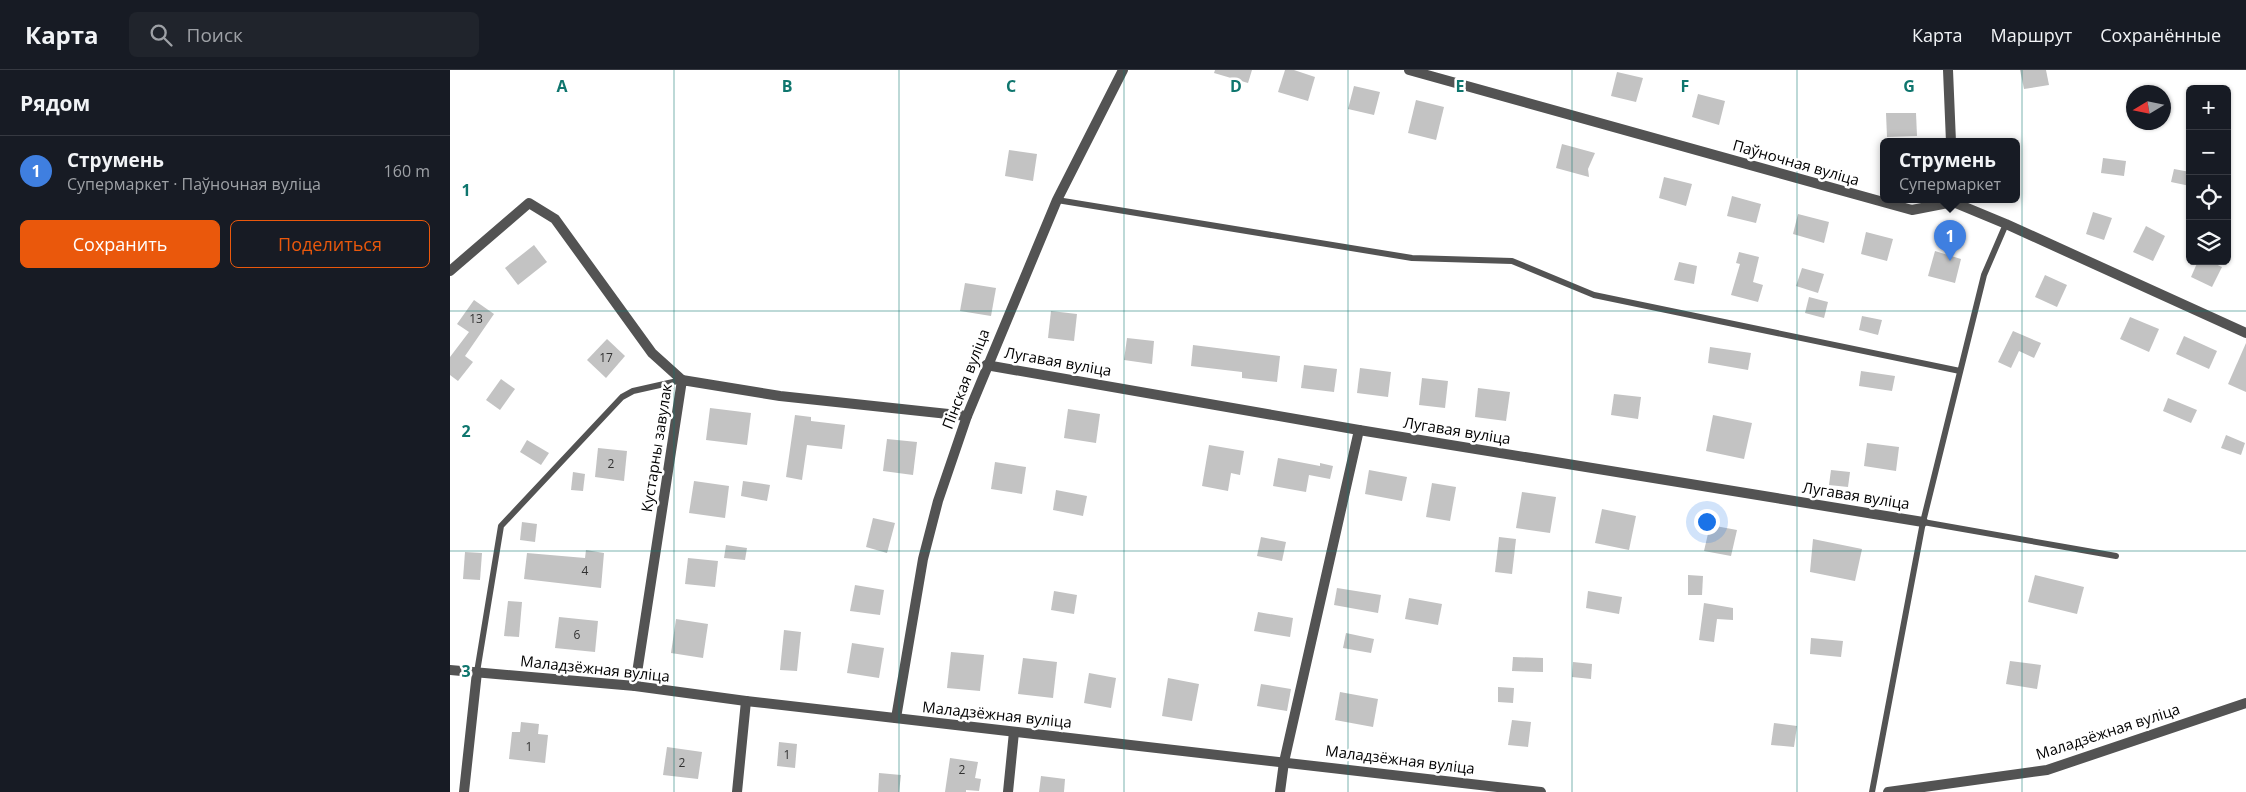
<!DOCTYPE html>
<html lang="ru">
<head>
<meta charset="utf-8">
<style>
  :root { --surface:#171b24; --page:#20242c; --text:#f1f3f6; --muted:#9ea1a6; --line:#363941; --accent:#ea580c }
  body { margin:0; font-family:"Open Sans",sans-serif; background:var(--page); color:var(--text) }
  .controls { position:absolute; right:15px; top:15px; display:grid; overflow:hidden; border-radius:8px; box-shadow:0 1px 4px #0004 }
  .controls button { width:45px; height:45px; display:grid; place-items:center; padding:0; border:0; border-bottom:1px solid var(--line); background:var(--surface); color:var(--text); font:25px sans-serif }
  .compass { position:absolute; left:1676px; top:15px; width:45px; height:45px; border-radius:50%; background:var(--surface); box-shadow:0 1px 4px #0004; rotate:260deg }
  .you { position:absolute; left:1256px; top:451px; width:18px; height:18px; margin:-12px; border:4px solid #fff; border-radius:50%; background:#1a73e8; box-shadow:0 0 0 8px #1a73e833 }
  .badge { display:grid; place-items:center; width:32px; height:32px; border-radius:50%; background:var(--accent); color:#fff; font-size:16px; font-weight:700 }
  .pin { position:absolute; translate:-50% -41px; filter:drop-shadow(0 1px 2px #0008) }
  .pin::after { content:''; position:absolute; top:26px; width:18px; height:15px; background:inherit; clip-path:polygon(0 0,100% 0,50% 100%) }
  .popup { position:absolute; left:1430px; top:68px; width:140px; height:65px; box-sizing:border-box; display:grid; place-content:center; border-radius:8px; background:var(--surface); filter:drop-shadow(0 1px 4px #0005); font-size:16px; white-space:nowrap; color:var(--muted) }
  .popup b { font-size:19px; color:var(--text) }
  .popup::after { content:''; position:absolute; left:50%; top:100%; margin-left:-10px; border:10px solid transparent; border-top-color:var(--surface) }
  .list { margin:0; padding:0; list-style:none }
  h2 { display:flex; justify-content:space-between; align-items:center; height:65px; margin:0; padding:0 20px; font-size:21px }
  h2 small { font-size:16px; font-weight:400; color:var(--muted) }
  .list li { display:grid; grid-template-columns:32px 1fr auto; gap:15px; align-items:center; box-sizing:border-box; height:70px; padding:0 20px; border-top:1px solid var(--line) }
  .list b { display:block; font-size:19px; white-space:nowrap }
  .list p { margin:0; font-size:16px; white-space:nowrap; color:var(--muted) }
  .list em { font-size:16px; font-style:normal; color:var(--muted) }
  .actions { display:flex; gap:10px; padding:15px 20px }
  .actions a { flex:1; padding:11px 0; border:1px solid var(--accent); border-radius:8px; text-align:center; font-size:18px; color:var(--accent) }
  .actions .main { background:var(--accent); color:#fff }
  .icon { flex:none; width:28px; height:28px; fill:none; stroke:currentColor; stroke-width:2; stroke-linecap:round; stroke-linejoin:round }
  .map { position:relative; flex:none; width:1796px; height:722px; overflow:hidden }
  header { display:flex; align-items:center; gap:30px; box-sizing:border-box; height:70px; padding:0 25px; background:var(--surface); border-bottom:1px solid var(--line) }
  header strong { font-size:24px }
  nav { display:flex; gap:28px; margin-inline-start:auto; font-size:18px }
  .search { width:350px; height:45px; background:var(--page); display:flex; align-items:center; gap:12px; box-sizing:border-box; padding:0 18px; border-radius:8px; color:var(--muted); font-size:19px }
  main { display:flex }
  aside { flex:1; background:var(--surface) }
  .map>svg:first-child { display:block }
  .building { fill:#c3c3c3 }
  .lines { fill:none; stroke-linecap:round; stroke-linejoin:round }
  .service { stroke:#535353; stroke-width:6 }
  .minor { stroke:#535353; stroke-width:10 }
  .grid { fill:none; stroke:#0f766e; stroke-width:1; stroke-opacity:0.55 }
  .labels { text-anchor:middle; stroke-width:5; stroke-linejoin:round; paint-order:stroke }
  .number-label { font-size:12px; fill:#313131 }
  .street-label { font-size:15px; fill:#000; stroke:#fff }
  .grid-label { font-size:16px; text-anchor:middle; font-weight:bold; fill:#0f766e; stroke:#fff; stroke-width:5; stroke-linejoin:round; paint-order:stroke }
</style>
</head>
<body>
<header>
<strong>Карта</strong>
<div class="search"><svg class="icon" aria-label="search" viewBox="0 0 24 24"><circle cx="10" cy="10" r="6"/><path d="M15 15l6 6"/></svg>Поиск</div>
<nav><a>Карта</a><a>Маршрут</a><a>Сохранённые</a></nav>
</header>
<main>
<aside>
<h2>Рядом<small></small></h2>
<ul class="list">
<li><span class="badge" style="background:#3f7fe0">1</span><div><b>Струмень</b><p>Супермаркет · Паўночная вуліца</p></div><em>160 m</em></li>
</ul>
<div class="actions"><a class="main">Сохранить</a><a>Поделиться</a></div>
</aside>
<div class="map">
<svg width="1796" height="722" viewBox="0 0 1796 722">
  <rect width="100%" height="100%" fill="#fff"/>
  <g class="building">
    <polygon points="765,0 802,0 798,13 764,3"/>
    <polygon points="835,0 844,0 865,7 858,31 828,22"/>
    <polygon points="1570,0 1596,0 1599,15 1574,19"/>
    <polygon points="1167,2 1193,8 1186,32 1161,26"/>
    <polygon points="904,16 930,22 924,45 898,39"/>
    <polygon points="1248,24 1275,31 1269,55 1242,47"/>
    <polygon points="966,30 994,37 986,70 958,63"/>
    <polygon points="1436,43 1466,43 1467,66 1437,67"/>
    <polygon points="1112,74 1145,83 1138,99 1139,107 1106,98"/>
    <polygon points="559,80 587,84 583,111 555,106"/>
    <polygon points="1653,88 1676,91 1674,106 1651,103"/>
    <polygon points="1724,99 1740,102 1740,116 1721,112"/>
    <polygon points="1214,107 1242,114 1236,136 1209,128"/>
    <polygon points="1282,126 1311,134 1306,153 1277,146"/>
    <polygon points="1643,142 1662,148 1654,170 1636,164"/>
    <polygon points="1348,144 1379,152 1374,173 1343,164"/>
    <polygon points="1696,156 1715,166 1703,191 1683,182"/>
    <polygon points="1416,162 1443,169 1437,191 1411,184"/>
    <polygon points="84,175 97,192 68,215 55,198"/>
    <polygon points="1485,181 1511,189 1505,213 1478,206"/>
    <polygon points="1289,182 1309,187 1303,212 1313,215 1308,232 1281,225 1290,194 1286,193"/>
    <polygon points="1748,191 1759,191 1772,197 1762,217 1741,207"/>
    <polygon points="1229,192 1247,196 1244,214 1224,210"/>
    <polygon points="1352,198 1374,204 1368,223 1346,216"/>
    <polygon points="1595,205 1617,215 1607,237 1585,227"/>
    <polygon points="515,213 546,218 541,246 510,241"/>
    <polygon points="1359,227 1378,232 1374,248 1355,243"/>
    <polygon points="24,230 44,244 15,286 23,292 8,311 0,305 0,287 19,262 7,254"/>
    <polygon points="601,241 627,244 624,271 598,268"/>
    <polygon points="1412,246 1432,250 1428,265 1409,260"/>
    <polygon points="1680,247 1709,259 1699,282 1670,269"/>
    <polygon points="1563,261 1591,273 1584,288 1569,281 1561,298 1548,292"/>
    <polygon points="1734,266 1767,281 1759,299 1726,284"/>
    <polygon points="677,268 704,271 702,294 674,290"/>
    <polygon points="157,269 175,286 156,308 137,290"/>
    <polygon points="1796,273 1796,322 1778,314"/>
    <polygon points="743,275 830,286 827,312 792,308 792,302 741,296"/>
    <polygon points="1260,277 1301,283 1298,300 1258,293"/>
    <polygon points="854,295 887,299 884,322 851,318"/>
    <polygon points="910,298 941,302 938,327 907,323"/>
    <polygon points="1411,301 1445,306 1442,321 1409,316"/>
    <polygon points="972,308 998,311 995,338 969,335"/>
    <polygon points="51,309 65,319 50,340 36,330"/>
    <polygon points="1028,318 1060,322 1056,351 1025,347"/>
    <polygon points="1164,324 1191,327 1188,349 1161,345"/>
    <polygon points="1718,328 1747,340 1741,353 1713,341"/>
    <polygon points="260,338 301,343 297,375 256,370"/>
    <polygon points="618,339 650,344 646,373 614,368"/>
    <polygon points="345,345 361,347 361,351 395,355 392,379 357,375 352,410 336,407"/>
    <polygon points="1263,345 1302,353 1294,389 1256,381"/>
    <polygon points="1776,365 1795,373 1791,385 1771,378"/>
    <polygon points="437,369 467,372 463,405 433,401"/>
    <polygon points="77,370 99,383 91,395 70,382"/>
    <polygon points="1417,373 1449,377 1446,401 1414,396"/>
    <polygon points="759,375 794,381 790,405 781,403 778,421 752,416"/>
    <polygon points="148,378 177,381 174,411 145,407"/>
    <polygon points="828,388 870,396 870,393 883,396 880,409 859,405 856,422 823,416"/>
    <polygon points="545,392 576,397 572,424 541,419"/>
    <polygon points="919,400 957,407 952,431 915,424"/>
    <polygon points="1381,400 1400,402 1398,417 1379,415"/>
    <polygon points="123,402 135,404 133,421 121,420"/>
    <polygon points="244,411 279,416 275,448 239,443"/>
    <polygon points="293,411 320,415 317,431 291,426"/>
    <polygon points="982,413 1006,417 1000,451 976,447"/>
    <polygon points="606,420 637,426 633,446 603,440"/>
    <polygon points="1072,422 1106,427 1100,463 1066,458"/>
    <polygon points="1152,439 1186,446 1179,480 1145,473"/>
    <polygon points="423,448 445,453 437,483 416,477"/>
    <polygon points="72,452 87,454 85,472 70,470"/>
    <polygon points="1260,455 1287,460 1281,486 1254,481"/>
    <polygon points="811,467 836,472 832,491 807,486"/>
    <polygon points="1049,467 1066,469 1062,504 1045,502"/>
    <polygon points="1363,469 1412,479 1405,511 1360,502"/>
    <polygon points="276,475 297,478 295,490 274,488"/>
    <polygon points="136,480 154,483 151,518 74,509 77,483 135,488"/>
    <polygon points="15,482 32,483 30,510 13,509"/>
    <polygon points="238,488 268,491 265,517 235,514"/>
    <polygon points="1238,505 1253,506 1252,525 1238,525"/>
    <polygon points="1585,505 1634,517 1627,544 1578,532"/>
    <polygon points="405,515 434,520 430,545 400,541"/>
    <polygon points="887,518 931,525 928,543 884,535"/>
    <polygon points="604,521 627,525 624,544 601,540"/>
    <polygon points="1138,521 1172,527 1169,544 1136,538"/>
    <polygon points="959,528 992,534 988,555 955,549"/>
    <polygon points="58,531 72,532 69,567 54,566"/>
    <polygon points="1254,533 1283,538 1283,550 1267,549 1264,572 1249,570"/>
    <polygon points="808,542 843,548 840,567 804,561"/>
    <polygon points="109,547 148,551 145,582 105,578"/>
    <polygon points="226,549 258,554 253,588 221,583"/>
    <polygon points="334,560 351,562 347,601 330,600"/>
    <polygon points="896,563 924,569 921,583 893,578"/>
    <polygon points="1361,568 1393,571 1391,587 1360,584"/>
    <polygon points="402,573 434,578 429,608 397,603"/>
    <polygon points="501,582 534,585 530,621 497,618"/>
    <polygon points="1063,587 1093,588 1093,602 1062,601"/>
    <polygon points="573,588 607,592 603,628 568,624"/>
    <polygon points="1560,591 1591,595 1587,619 1556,614"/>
    <polygon points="1123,592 1142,594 1141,609 1122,607"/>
    <polygon points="639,603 666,608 661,638 634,633"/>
    <polygon points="718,608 749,614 742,651 712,646"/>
    <polygon points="811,614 841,619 837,641 807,636"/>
    <polygon points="1048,617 1064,618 1063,633 1048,632"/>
    <polygon points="890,622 928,629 923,657 885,650"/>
    <polygon points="1062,650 1081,652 1078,677 1058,675"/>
    <polygon points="71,652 89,654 88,664 98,665 95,693 59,689 62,662 70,662"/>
    <polygon points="1324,653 1347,656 1344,677 1321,675"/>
    <polygon points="329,672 347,674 345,698 327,696"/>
    <polygon points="217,677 252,682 248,709 213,705"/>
    <polygon points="500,688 528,692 525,708 531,709 529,721 516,720 516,722 495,722"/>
    <polygon points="429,703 451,705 449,722 428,722"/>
    <polygon points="591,706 615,709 614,722 589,722"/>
  </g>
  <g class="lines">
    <g class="service">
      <polyline points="607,130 962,188 1062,191 1144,225 1510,301"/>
      <polyline points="1473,452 1666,486"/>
      <polyline points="27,602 51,456 172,327 183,321 232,310"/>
      <polyline points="1422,722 1473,452 1534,205 1556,154"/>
    </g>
    <g class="minor">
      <polyline points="959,0 1462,140 1503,132 1556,154 1796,263"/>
      <polyline points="1498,0 1501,72"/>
      <polyline points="0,201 79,133 105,149 202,283 232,310"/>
      <polyline points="536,295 909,360 1473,452"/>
      <polyline points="0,600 185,616 296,631 1091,722"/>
      <polyline points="185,616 232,310 330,326 517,346"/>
      <polyline points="446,648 473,489 488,431 517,346 607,130 673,0"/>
      <polyline points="14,722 27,602"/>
      <polyline points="287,722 296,631"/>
      <polyline points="558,722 564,662"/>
      <polyline points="830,722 834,692 909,360"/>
      <polyline points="1438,722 1597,700 1796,633"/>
    </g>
  </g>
  <path class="grid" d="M224 0V722M449 0V722M674 0V722M898 0V722M1122 0V722M1347 0V722M1572 0V722M0 241H1796M0 481H1796"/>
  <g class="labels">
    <g class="number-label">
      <text x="26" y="253">13</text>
      <text x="156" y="292">17</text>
      <text x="161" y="398">2</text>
      <text x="135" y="505">4</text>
      <text x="127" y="569">6</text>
      <text x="79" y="681">1</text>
      <text x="337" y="689">1</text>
      <text x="232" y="697">2</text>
      <text x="512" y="704">2</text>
    </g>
    <g class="street-label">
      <text transform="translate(1346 93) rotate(16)" y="5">Паўночная вуліца</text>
      <text transform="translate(608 292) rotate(10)" y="5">Лугавая вуліца</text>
      <text transform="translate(516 309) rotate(-69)" y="5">Пінская вуліца</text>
      <text transform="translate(1007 361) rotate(9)" y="5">Лугавая вуліца</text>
      <text transform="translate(207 378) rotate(-81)" y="5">Кустарны завулак</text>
      <text transform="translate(1406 426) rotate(9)" y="5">Лугавая вуліца</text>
      <text transform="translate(145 599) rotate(6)" y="5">Маладзёжная вуліца</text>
      <text transform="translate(547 645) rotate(6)" y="5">Маладзёжная вуліца</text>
      <text transform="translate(1658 662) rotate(-18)" y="5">Маладзёжная вуліца</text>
      <text transform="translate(950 690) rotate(7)" y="5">Маладзёжная вуліца</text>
    </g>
  </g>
  <g class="grid-label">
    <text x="112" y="22">A</text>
    <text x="337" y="22">B</text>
    <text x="561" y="22">C</text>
    <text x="786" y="22">D</text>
    <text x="1010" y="22">E</text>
    <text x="1235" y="22">F</text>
    <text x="1459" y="22">G</text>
    <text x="16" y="126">1</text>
    <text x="16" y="367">2</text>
    <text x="16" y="607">3</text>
  </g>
</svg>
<div class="controls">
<button>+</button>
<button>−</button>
<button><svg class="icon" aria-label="locate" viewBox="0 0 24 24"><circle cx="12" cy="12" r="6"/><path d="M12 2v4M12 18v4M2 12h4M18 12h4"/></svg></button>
<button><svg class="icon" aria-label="layers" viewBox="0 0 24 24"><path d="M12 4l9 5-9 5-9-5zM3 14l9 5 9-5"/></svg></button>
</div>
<svg class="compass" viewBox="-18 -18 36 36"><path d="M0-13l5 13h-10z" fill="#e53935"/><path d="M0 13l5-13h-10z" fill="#9ea1a6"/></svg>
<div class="you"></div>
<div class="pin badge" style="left:1500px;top:191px;background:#3f7fe0">1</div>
<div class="popup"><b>Струмень</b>Супермаркет</div>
</div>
</main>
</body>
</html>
